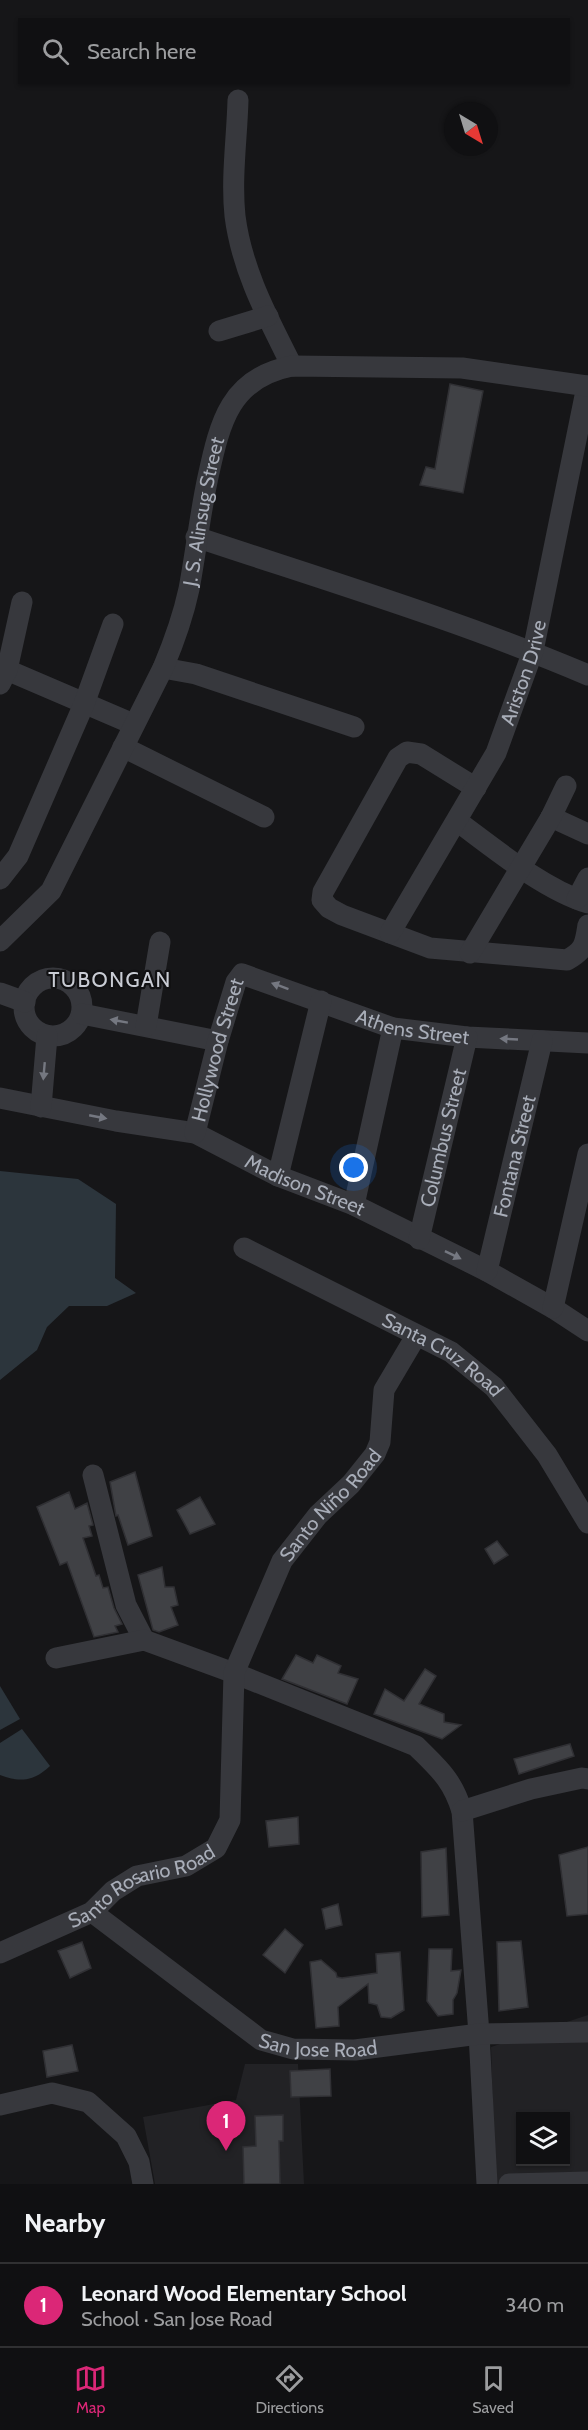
<!DOCTYPE html>
<html lang="en">
<head>
<meta charset="utf-8">
<style>
  :root { --surface:#101012; --page:#19191b; --text:#f1f3f6; --muted:#9c9d9f; --line:#303032; --accent:#db2777 }
  body { margin:0; font-family:Cabin,sans-serif; background:var(--page); color:var(--text) }
  .controls { position:absolute; right:18px; bottom:18px; display:grid; overflow:hidden; border-radius:0px; box-shadow:0 2px 4px #0004 }
  .controls button { width:54px; height:54px; display:grid; place-items:center; padding:0; border:0; border-bottom:2px solid var(--line); background:var(--surface); color:var(--text); font:30px sans-serif }
  .compass { position:absolute; left:444px; top:102px; width:54px; height:54px; border-radius:50%; background:var(--surface); box-shadow:0 2px 4px #0004; rotate:142deg }
  .you { position:absolute; left:354px; top:1168px; width:21px; height:21px; margin:-15px; border:4px solid #fff; border-radius:50%; background:#1a73e8; box-shadow:0 0 0 9px #1a73e833 }
  .badge { display:grid; place-items:center; width:39px; height:39px; border-radius:50%; background:var(--accent); color:#fff; font-size:20px; font-weight:700 }
  .pin { position:absolute; translate:-50% -50px; filter:drop-shadow(0 2px 3px #0008) }
  .pin::after { content:''; position:absolute; top:32px; width:21px; height:18px; background:inherit; clip-path:polygon(0 0,100% 0,50% 100%) }
  .list { margin:0; padding:0; list-style:none }
  h2 { display:flex; justify-content:space-between; align-items:center; height:78px; margin:0; padding:0 24px; font-size:26px }
  h2 small { font-size:20px; font-weight:400; color:var(--muted) }
  .list li { display:grid; grid-template-columns:39px 1fr auto; gap:18px; align-items:center; box-sizing:border-box; height:84px; padding:0 24px; border-top:2px solid var(--line) }
  .list b { display:block; font-size:22px; white-space:nowrap }
  .list p { margin:0; font-size:20px; white-space:nowrap; color:var(--muted) }
  .list em { font-size:20px; font-style:normal; color:var(--muted) }
  .icon { flex:none; width:33px; height:33px; fill:none; stroke:currentColor; stroke-width:2; stroke-linecap:round; stroke-linejoin:round }
  .map { position:relative; flex:none; width:588px; height:2184px; overflow:hidden }
  .search { position:absolute; background:var(--surface); box-shadow:0 2px 4px #0004; left:18px; right:18px; top:18px; height:66px; display:flex; align-items:center; gap:15px; box-sizing:border-box; padding:0 21px; border-radius:0px; color:var(--muted); font-size:22px }
  .sheet { height:162px; background:var(--surface) }
  nav { display:flex; justify-content:space-around; align-items:center; box-sizing:border-box; height:84px; border-top:2px solid var(--line); background:var(--surface); font-size:16px; color:var(--muted) }
  nav a { display:grid; justify-items:center; gap:3px }
  nav .on { color:var(--accent) }
  .map>svg:first-child { display:block }
  .built { fill:#222225; fill-rule:evenodd }
  .water { fill:#2c353c }
  .building { fill:#404145; stroke:#303034; stroke-width:1.5 }
  .lines { fill:none; stroke-linecap:round; stroke-linejoin:round }
  .minor { stroke:#37383d; stroke-width:21 }
  .oneway { fill:#757881 }
  .labels { text-anchor:middle; stroke-width:4.5; stroke-linejoin:round; paint-order:stroke }
  .street-label { font-size:20px; fill:#a8adb8; stroke:#111113 }
  .neighbourhood-label { font-size:21px; letter-spacing:1.5px; fill:#c9ccd4; stroke:#111113 }
</style>
</head>
<body>
<div class="map">
<svg width="588" height="2184" viewBox="0 0 588 2184">
  <rect width="100%" height="100%" fill="#161618"/>
  <g class="built">
    <path d="M588 2015V2184H495L491 2047ZM520 2116H566V2162H520Z"/>
    <polygon points="245,2064 298,2064 304,2184 155,2184 143,2117 236,2100"/>
  </g>
  <g class="water">
    <polygon points="0,1171 78,1179 116,1204 115,1278 136,1293 107,1306 69,1306 47,1327 37,1350 0,1380"/>
    <polygon points="0,1686 20,1719 0,1730"/>
    <path d="M22 1729 50 1766C34 1781 21 1783 0 1775V1743Z"/>
  </g>
  <g class="building">
    <polygon points="450,384 483,391 463,493 420,485 426,467 435,469"/>
    <polygon points="135,1472 152,1536 128,1545 118,1515 116,1516 110,1482"/>
    <polygon points="69,1492 75,1509 87,1503 93,1525 89,1526 92,1536 83,1538 96,1576 99,1575 103,1588 108,1587 114,1608 122,1624 115,1626 118,1632 94,1637 67,1562 60,1565 37,1507"/>
    <polygon points="200,1497 215,1524 190,1534 177,1510"/>
    <polygon points="497,1541 508,1555 494,1564 485,1549"/>
    <polygon points="162,1567 165,1587 174,1587 178,1605 171,1607 178,1625 159,1632 153,1630 138,1575"/>
    <polygon points="296,1655 313,1663 317,1655 341,1666 338,1673 358,1679 347,1704 282,1679"/>
    <polygon points="425,1669 436,1676 419,1704 444,1714 444,1722 461,1725 442,1739 374,1714 385,1689 404,1701"/>
    <polygon points="570,1744 574,1756 519,1774 514,1759"/>
    <polygon points="298,1817 299,1844 269,1847 266,1821"/>
    <polygon points="588,1847 588,1914 567,1916 559,1855"/>
    <polygon points="446,1848 449,1915 422,1917 421,1852"/>
    <polygon points="338,1904 342,1925 326,1929 322,1909"/>
    <polygon points="285,1929 303,1945 285,1973 263,1955"/>
    <polygon points="521,1941 528,2007 499,2011 497,1942"/>
    <polygon points="82,1942 91,1968 70,1978 58,1951"/>
    <polygon points="429,1949 452,1949 451,1971 461,1970 457,1993 453,2000 453,2014 438,2016 427,2001"/>
    <polygon points="400,1952 404,2010 391,2018 381,2017 377,2005 369,2003 368,1984 338,2007 339,2026 316,2028 310,1962 321,1960 336,1973 337,1977 342,1978 377,1973 376,1954"/>
    <polygon points="72,2045 78,2071 47,2077 43,2051"/>
    <polygon points="330,2069 331,2096 291,2097 290,2071"/>
    <polygon points="283,2115 283,2141 279,2141 280,2184 244,2184 243,2147 256,2146 255,2116"/>
  </g>
  <g class="lines">
    <g class="minor">
      <path d="M238 100C237 138 231 178 235 216 242 271 268 318 292 366"/>
      <polyline points="219,331 268,316"/>
      <path d="M196 537C328 581 461 621 588 675"/>
      <polyline points="0,667 133,724"/>
      <polyline points="163,668 196,674 354,727"/>
      <polyline points="0,684 7,670 22,602"/>
      <polyline points="123,747 264,817"/>
      <path d="M476 788 421 754 407 752 398 758 323 892 322 900 329 908 342 915 430 948 567 960C585 950 585 944 588 925"/>
      <polyline points="551,817 588,834"/>
      <path d="M457 821C495 849 543 889 588 903"/>
      <polyline points="0,879 18,856 84,704 113,624"/>
      <polyline points="577,899 588,878"/>
      <path id="s1" d="M390 933 496 753 533 651 587 386"/>
      <path id="s2" d="M0 941 51 891 163 668C174 642 183 617 189 589 196 552 200 514 208 477 220 422 230 378 292 366L462 368 588 386"/>
      <polyline points="470,953 551,817 566,786"/>
      <circle cx="53" cy="1007" r="29"/>
      <polyline points="0,993 25,1002"/>
      <polyline points="82,1014 218,1041"/>
      <polyline points="146,1026 160,942"/>
      <path id="s3" d="M0 1098 116 1121 195 1133 278 1176 354 1205 487 1271 553 1308 588 1331"/>
      <polyline points="41,1107 47,1036"/>
      <path id="s4" d="M195 1133 218 1041 236 982 242 974 393 1028 467 1037 588 1043"/>
      <polyline points="278,1176 321,1001"/>
      <polyline points="354,1205 393,1028"/>
      <path id="s5" d="M419 1239 467 1037"/>
      <path id="s6" d="M244 1248 451 1352 494 1387 547 1455 588 1523"/>
      <path id="s7" d="M487 1271 542 1041"/>
      <polyline points="553,1308 588,1154"/>
      <polyline points="93,1475 126,1605 144,1640"/>
      <path d="M56 1658 144 1640 234 1673 416 1746C439 1769 452 1779 462 1811L479 2034 487 2184"/>
      <polyline points="462,1811 531,1789 582,1778 588,1779"/>
      <path id="s8" d="M92 1912 261 2040 293 2049 355 2050 479 2034 588 2032"/>
      <path id="s9" d="M0 1953 92 1912 113 1891 137 1876 186 1866 216 1848 230 1820 234 1673 282 1561 318 1515 351 1484 375 1454 380 1442 384 1390 416 1336"/>
      <polyline points="0,2105 52,2093 88,2102 126,2136 139,2162 143,2184"/>
      <polyline points="509,2184 588,2182"/>
    </g>
  </g>
  <defs><path id="oneway-solid" d="M-6-.8H1V-3.2L6.5 0L1 3.2V.8H-6Z" transform="scale(1.5)"/></defs>
  <g class="oneway">
    <use href="#oneway-solid" transform="translate(280 986) rotate(-160)"/>
    <use href="#oneway-solid" transform="translate(119 1021) rotate(-170)"/>
    <use href="#oneway-solid" transform="translate(509 1039) rotate(-177)"/>
    <use href="#oneway-solid" transform="translate(44 1071) rotate(95)"/>
    <use href="#oneway-solid" transform="translate(98 1117) rotate(11)"/>
    <use href="#oneway-solid" transform="translate(453 1255) rotate(26)"/>
  </g>
  <g class="labels">
    <g class="street-label">
      <text dy="7" stroke="none"><textPath href="#s2" startOffset="483">J. S. Alinsug Street</textPath></text>
      <text dy="7" stroke="none"><textPath href="#s1" startOffset="294">Ariston Drive</textPath></text>
      <text dy="7" stroke="none"><textPath href="#s4" startOffset="346">Athens Street</textPath></text>
      <text dy="7" stroke="none"><textPath href="#s4" startOffset="86">Hollywood Street</textPath></text>
      <text dy="7" stroke="none"><textPath href="#s5" startOffset="104">Columbus Street</textPath></text>
      <text dy="7" stroke="none"><textPath href="#s7" startOffset="118">Fontana Street</textPath></text>
      <text dy="7" stroke="none"><textPath href="#s3" startOffset="320">Madison Street</textPath></text>
      <text dy="7" stroke="none"><textPath href="#s6" startOffset="226">Santa Cruz Road</textPath></text>
      <text dy="7" stroke="none"><textPath href="#s9" startOffset="618">Santo Niño Road</textPath></text>
      <text dy="7" stroke="none"><textPath href="#s9" startOffset="158">Santo Rosario Road</textPath></text>
      <text dy="7" stroke="none"><textPath href="#s8" startOffset="270">San Jose Road</textPath></text>
    </g>
    <g class="neighbourhood-label">
      <text x="110" y="987">TUBONGAN</text>
    </g>
  </g>
</svg>
<div class="controls">
<button><svg class="icon" aria-label="layers" viewBox="0 0 24 24"><path d="M12 4l9 5-9 5-9-5zM3 14l9 5 9-5"/></svg></button>
</div>
<svg class="compass" viewBox="-18 -18 36 36"><path d="M0-13l5 13h-10z" fill="#e53935"/><path d="M0 13l5-13h-10z" fill="#9c9d9f"/></svg>
<div class="you"></div>
<div class="pin badge" style="left:226px;top:2151px">1</div>
<div class="search"><svg class="icon" aria-label="search" viewBox="0 0 24 24"><circle cx="10" cy="10" r="6"/><path d="M15 15l6 6"/></svg>Search here</div>
</div>
<section class="sheet">
<h2>Nearby<small></small></h2>
<ul class="list">
<li><span class="badge">1</span><div><b>Leonard Wood Elementary School</b><p>School · San Jose Road</p></div><em>340 m</em></li>
</ul>
</section>
<nav>
<a class="on"><svg class="icon" aria-label="map" viewBox="0 0 24 24"><path d="M3 6l6-2 6 2 6-2v14l-6 2-6-2-6 2zM9 4v14M15 6v14"/></svg>Map</a>
<a><svg class="icon" aria-label="directions" viewBox="0 0 24 24"><path d="M12 3l9 9-9 9-9-9zM9 14v-3h6M13 9l2 2-2 2"/></svg>Directions</a>
<a><svg class="icon" aria-label="saved" viewBox="0 0 24 24"><path d="M7 4h10v16l-5-4-5 4z"/></svg>Saved</a>
</nav>
</body>
</html>
